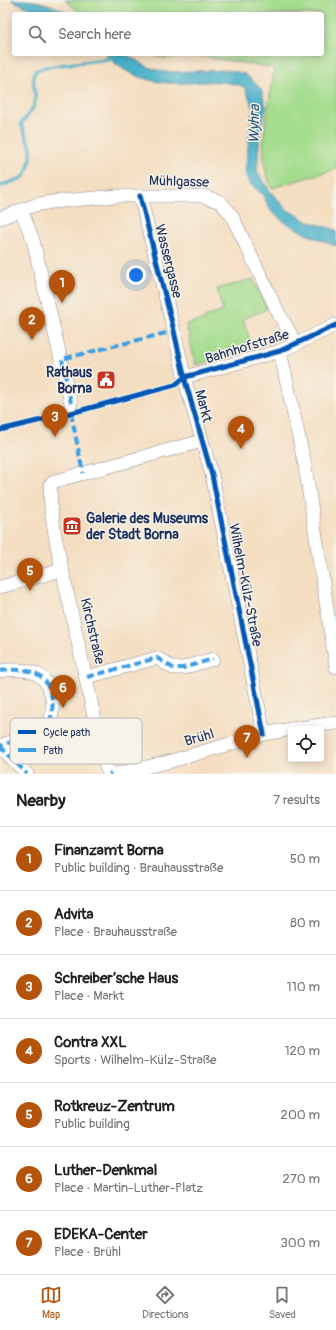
<!DOCTYPE html>
<html lang="en">
<head>
<meta charset="utf-8">
<style>
  :root { --surface:#fff; --page:#f2f2f2; --text:#202124; --muted:#757577; --line:#e0e0e0; --accent:#b45309 }
  body { margin:0; font-family:Pangolin,sans-serif; background:var(--page); color:var(--text) }
  .controls { position:absolute; right:12px; bottom:12px; display:grid; overflow:hidden; border-radius:4px; box-shadow:0 2px 10px #0003 }
  .controls button { width:36px; height:36px; display:grid; place-items:center; padding:0; border:0; border-bottom:1px solid var(--line); background:var(--surface); color:var(--text); font:20px sans-serif }
  .you { position:absolute; left:136px; top:275px; width:14px; height:14px; margin:-10px; border:3px solid #fff; border-radius:50%; background:#1a73e8; box-shadow:0 0 0 6px #1a73e833 }
  .badge { display:grid; place-items:center; width:26px; height:26px; border-radius:50%; background:var(--accent); color:#fff; font-size:13px; font-weight:700 }
  .pin { position:absolute; translate:-50% -33px; filter:drop-shadow(0 1px 2px #0008) }
  .pin::after { content:''; position:absolute; top:21px; width:14px; height:12px; background:inherit; clip-path:polygon(0 0,100% 0,50% 100%) }
  .list { margin:0; padding:0; list-style:none }
  h2 { display:flex; justify-content:space-between; align-items:center; height:52px; margin:0; padding:0 16px; font-size:17px }
  h2 small { font-size:13px; font-weight:400; color:var(--muted) }
  .list li { display:grid; grid-template-columns:26px 1fr auto; gap:12px; align-items:center; box-sizing:border-box; height:64px; padding:0 16px; border-top:1px solid var(--line) }
  .list b { display:block; font-size:15px; white-space:nowrap }
  .list p { margin:0; font-size:13px; white-space:nowrap; color:var(--muted) }
  .list em { font-size:13px; font-style:normal; color:var(--muted) }
  .icon { flex:none; width:22px; height:22px; fill:none; stroke:currentColor; stroke-width:2; stroke-linecap:round; stroke-linejoin:round }
  .map { position:relative; flex:none; width:336px; height:774px; overflow:hidden }
  .search { position:absolute; background:var(--surface); box-shadow:0 2px 10px #0003; left:12px; right:12px; top:12px; height:44px; display:flex; align-items:center; gap:10px; box-sizing:border-box; padding:0 14px; border-radius:4px; color:var(--muted); font-size:15px }
  .sheet { height:500px; background:var(--surface) }
  nav { display:flex; justify-content:space-around; align-items:center; box-sizing:border-box; height:56px; border-top:1px solid var(--line); background:var(--surface); font-size:11px; color:var(--muted) }
  nav a { display:grid; justify-items:center; gap:2px }
  nav .on { color:var(--accent) }
  .map>svg:first-child { display:block }
  .green { fill:#a5dd8e; stroke:#608676 }
  .water { fill:#4ab1c9; stroke:#327094 }
  .lines { fill:none; stroke-linecap:round; stroke-linejoin:round }
  .stream { stroke:#4ab1c9; stroke-width:3.5 }
  .minor-casing { stroke:#888690; stroke-width:14 }
  .minor { stroke:#fff; stroke-width:13 }
  .quiet { stroke:#3b9de6; stroke-width:4; stroke-dasharray:8 4; stroke-linecap:butt }
  .cycleway-casing { stroke:#f7f3e8; stroke-width:8 }
  .cycleway { stroke:#0057b8; stroke-width:5 }
  .labels { text-anchor:middle; stroke-width:3; stroke-linejoin:round; paint-order:stroke }
  .street-label { font-size:14px; fill:#1b2f5e; stroke:#f7f3e8 }
  .poi-label { font-size:14px; font-weight:bold; fill:#1b2f5e; stroke:#f7f3e8; text-anchor:end }
  .water-label { font-size:15px; font-style:italic; fill:#29567e; stroke:#f7f3e8 }
  .key { fill:#f7f3e8; stroke:#b5b8bf; stroke-width:1 }
  .key-label { font-size:11px; fill:#1b2f5e }
</style>
</head>
<body>
<div class="map">
<svg width="336" height="774" viewBox="0 0 336 774">
  <rect width="100%" height="100%" fill="#f7f3e8"/>
  <filter id="ink" filterUnits="userSpaceOnUse"><feTurbulence type="fractalNoise" baseFrequency=".025" numOctaves="2"/><feDisplacementMap in="SourceGraphic" scale="8" xChannelSelector="R" yChannelSelector="G"/><feConvolveMatrix kernelMatrix="1 2 1 2 8 2 1 2 1" color-interpolation-filters="sRGB"/></filter>
  <filter id="wash" filterUnits="userSpaceOnUse"><feTurbulence type="fractalNoise" baseFrequency=".012" numOctaves="4" result="noise"/><feDisplacementMap in="SourceGraphic" scale="16" xChannelSelector="R" yChannelSelector="G"/><feGaussianBlur stdDeviation="0.9" result="paint"/><feColorMatrix in="noise" values="0 0 0 0 0 0 0 0 0 0 0 0 0 0 0 0 0 1.4 0 .05"/><feComposite in="paint" operator="in"/></filter>
  <g filter="url(#wash)">
    <rect width="100%" height="100%" fill="#f4dec1"/>
    <g class="green">
      <path d="M65 0H336V169L272 188C253 152 271 106 274 68L200 56 164 58 151 54H322V14H82Z"/>
      <polygon points="253,279 267,309 243,319 253,349 196,365 186,324 205,320 205,317 223,311 217,289"/>
    </g>
    <g class="water">
      <path d="M11 0C36 0 47 2 70 14H44Z"/>
      <path d="M106 54H125L148 67 165 72 228 70 245 74 261 89 266 107 260 132 257 171 270 191 286 209 307 221 336 230V246L304 233 283 221 271 211 262 194 249 183 245 173 253 107 245 88C240 84 234 84 228 83 213 80 199 83 184 83 156 85 124 76 106 54Z"/>
    </g>
    <g class="lines">
      <path class="stream" d="M0 186 22 178 26 174 31 158V148L21 124C26 117 33 111 35 102 36 92 31 81 35 71L45 67 114 58"/>
    </g>
  </g>
  <g filter="url(#ink)">
    <g class="lines">
      <defs>
        <g id="minor">
          <polyline points="140,196 174,331 186,384 212,475 264,734"/>
          <polyline points="21,210 33,240 71,403"/>
          <polyline points="0,218 35,205 51,202 118,196 203,196 221,202 232,216 277,310 296,344"/>
          <polyline points="280,351 305,466 336,667"/>
          <polyline points="185,377 280,351 336,325"/>
          <polyline points="0,587 62,570"/>
          <path d="M0 671C10 669 27 669 37 674 55 684 57 715 45 729L0 746"/>
          <polyline points="87,677 157,658 173,668 183,668 213,659"/>
          <polyline points="291,729 336,723"/>
          <polyline points="0,746 27,774"/>
          <polyline points="111,773 107,770 104,762 56,541 51,509 50,485 55,481 202,441"/>
          <polyline points="116,774 168,762 264,734 291,729"/>
        </g>
      </defs>
      <use href="#minor" class="minor-casing"/>
      <use href="#minor" class="minor"/>
      <g class="quiet">
        <polyline points="71,403 62,359 174,331"/>
        <polyline points="71,413 83,473"/>
        <path d="M0 671C10 669 27 669 37 674 55 684 57 715 45 729L0 746"/>
        <polyline points="87,677 157,658 173,668 183,668 213,659"/>
        <polyline points="0,746 27,774"/>
        <polyline points="109,774 111,773"/>
      </g>
      <defs>
        <g id="cycleway">
          <polyline points="140,196 174,331 186,384 212,475 264,734"/>
          <polyline points="0,430 71,413 175,385 185,377 280,351 336,325"/>
        </g>
      </defs>
      <use href="#cycleway" class="cycleway-casing"/>
      <use href="#cycleway" class="cycleway"/>
    </g>
  </g>
  <defs>
    <symbol id="civic-square" viewBox="-11 -11 22 22"><rect x="-9" y="-9" width="18" height="18" rx="4" fill="#c8321e" stroke="#f7f3e8"/><path d="M-.6-6.5H3V-4.5H.6V-3L4-1V1h2V6H-6V1h2V-1L-.6-3ZM-1.2 2.5V6h2.4V2.5Z" fill="#fff"/></symbol>
    <symbol id="museum-square" viewBox="-11 -11 22 22"><rect x="-9" y="-9" width="18" height="18" rx="4" fill="#c8321e" stroke="#f7f3e8"/><path d="M0-6L6-3V-2H-6V-3ZM-5-1h2V3h-2ZM-1-1h2V3h-2ZM3-1h2V3H3ZM-6 4H6V6H-6Z" fill="#fff"/></symbol>
  </defs>
  <g fill-rule="evenodd">
    <use href="#civic-square" x="95" y="369" width="22" height="22"/>
    <use href="#museum-square" x="61" y="515" width="22" height="22"/>
  </g>
  <g class="labels">
    <g class="street-label">
      <text transform="translate(179 181) rotate(2)" y="5">Mühlgasse</text>
      <text transform="translate(169 261) rotate(76)" y="5">Wassergasse</text>
      <text transform="translate(247 346) rotate(-17)" y="5">Bahnhofstraße</text>
      <text transform="translate(204 406) rotate(75)" y="5">Markt</text>
      <text transform="translate(246 585) rotate(79)" y="5">Wilhelm-Külz-Straße</text>
      <text transform="translate(93 631) rotate(77)" y="5">Kirchstraße</text>
      <text transform="translate(199 737) rotate(-16)" y="5">Brühl</text>
    </g>
    <g class="poi-label">
      <text x="92" y="377">Rathaus<tspan x="92" dy="16">Borna</tspan></text>
      <text x="86" y="523" text-anchor="start">Galerie des Museums<tspan x="86" dy="16">der Stadt Borna</tspan></text>
    </g>
    <g class="water-label">
      <text transform="translate(254 124) rotate(-89)" y="5">Wyhra</text>
    </g>
  </g>
  <rect x="10" y="718" width="132" height="46" rx="6" class="key"/>
  <rect x="18" y="730" width="18" height="4" fill="#0057b8"/>
  <rect x="18" y="748" width="18" height="4" fill="#3b9de6"/>
  <g class="key-label">
    <text x="43" y="736">Cycle path</text>
    <text x="43" y="754">Path</text>
  </g>
</svg>
<div class="controls">
<button><svg class="icon" aria-label="locate" viewBox="0 0 24 24"><circle cx="12" cy="12" r="6"/><path d="M12 2v4M12 18v4M2 12h4M18 12h4"/></svg></button>
</div>
<div class="you"></div>
<div class="pin badge" style="left:62px;top:303px">1</div>
<div class="pin badge" style="left:32px;top:340px">2</div>
<div class="pin badge" style="left:55px;top:437px">3</div>
<div class="pin badge" style="left:241px;top:449px">4</div>
<div class="pin badge" style="left:30px;top:591px">5</div>
<div class="pin badge" style="left:63px;top:708px">6</div>
<div class="pin badge" style="left:247px;top:758px">7</div>
<div class="search"><svg class="icon" aria-label="search" viewBox="0 0 24 24"><circle cx="10" cy="10" r="6"/><path d="M15 15l6 6"/></svg>Search here</div>
</div>
<section class="sheet">
<h2>Nearby<small>7 results</small></h2>
<ul class="list">
<li><span class="badge">1</span><div><b>Finanzamt Borna</b><p>Public building · Brauhausstraße</p></div><em>50 m</em></li>
<li><span class="badge">2</span><div><b>Advita</b><p>Place · Brauhausstraße</p></div><em>80 m</em></li>
<li><span class="badge">3</span><div><b>Schreiber’sche Haus</b><p>Place · Markt</p></div><em>110 m</em></li>
<li><span class="badge">4</span><div><b>Contra XXL</b><p>Sports · Wilhelm-Külz-Straße</p></div><em>120 m</em></li>
<li><span class="badge">5</span><div><b>Rotkreuz-Zentrum</b><p>Public building</p></div><em>200 m</em></li>
<li><span class="badge">6</span><div><b>Luther-Denkmal</b><p>Place · Martin-Luther-Platz</p></div><em>270 m</em></li>
<li><span class="badge">7</span><div><b>EDEKA-Center</b><p>Place · Brühl</p></div><em>300 m</em></li>
</ul>
</section>
<nav>
<a class="on"><svg class="icon" aria-label="map" viewBox="0 0 24 24"><path d="M3 6l6-2 6 2 6-2v14l-6 2-6-2-6 2zM9 4v14M15 6v14"/></svg>Map</a>
<a><svg class="icon" aria-label="directions" viewBox="0 0 24 24"><path d="M12 3l9 9-9 9-9-9zM9 14v-3h6M13 9l2 2-2 2"/></svg>Directions</a>
<a><svg class="icon" aria-label="saved" viewBox="0 0 24 24"><path d="M7 4h10v16l-5-4-5 4z"/></svg>Saved</a>
</nav>
</body>
</html>
